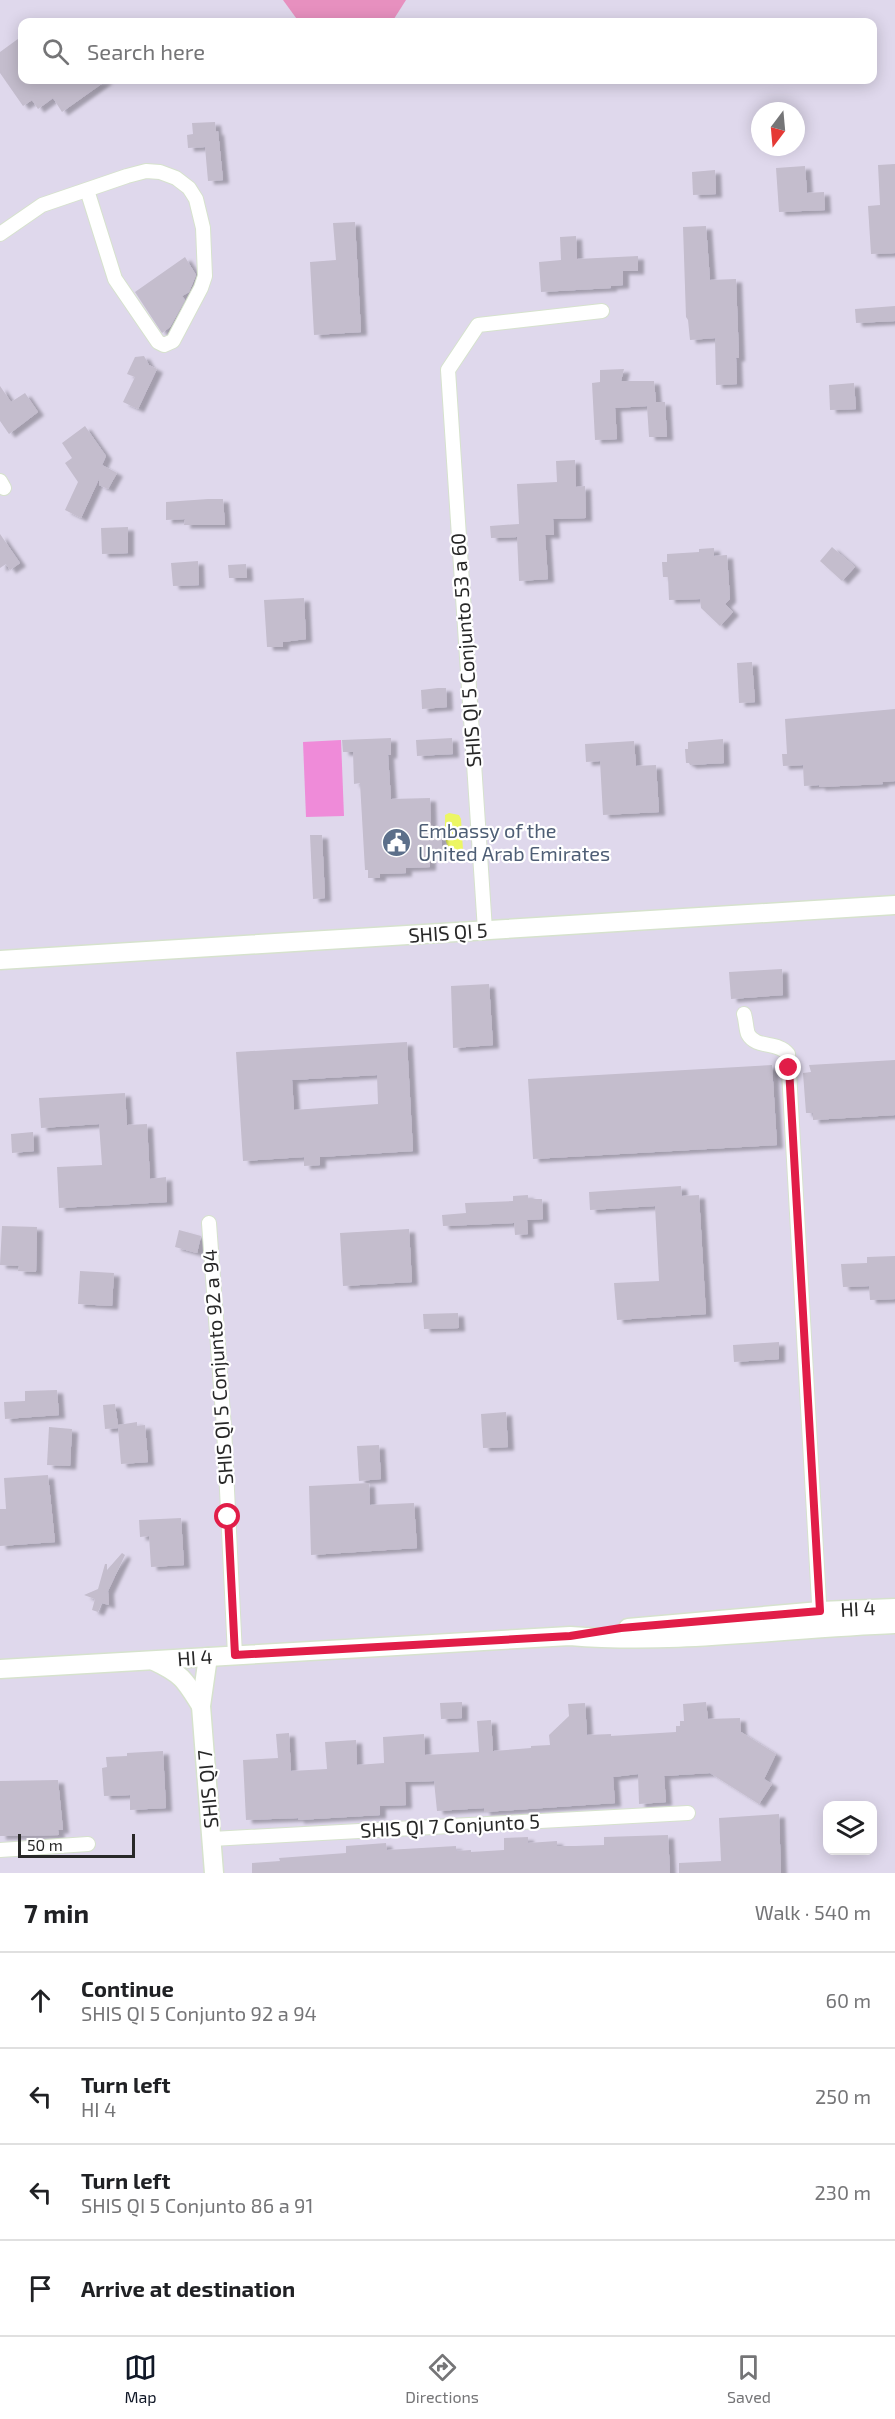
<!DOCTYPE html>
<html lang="en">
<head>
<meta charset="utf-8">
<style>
  :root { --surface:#fff; --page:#f6f6f6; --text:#202124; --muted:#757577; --line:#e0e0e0; --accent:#111827 }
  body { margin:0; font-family:"Exo 2",sans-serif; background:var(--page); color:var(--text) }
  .controls { position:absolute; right:18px; bottom:18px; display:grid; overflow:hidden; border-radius:12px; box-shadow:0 3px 15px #0003 }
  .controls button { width:54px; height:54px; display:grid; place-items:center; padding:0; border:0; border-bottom:2px solid var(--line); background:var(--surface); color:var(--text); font:30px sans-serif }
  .compass { position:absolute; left:751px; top:102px; width:54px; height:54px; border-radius:50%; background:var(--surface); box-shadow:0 3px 15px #0003; rotate:196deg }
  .scale { position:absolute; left:18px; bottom:15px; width:117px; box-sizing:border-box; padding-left:6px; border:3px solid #282828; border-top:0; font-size:16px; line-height:21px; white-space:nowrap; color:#282828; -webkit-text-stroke:4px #fff; paint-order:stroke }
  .stop { position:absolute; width:18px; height:18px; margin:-14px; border:4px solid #e11d48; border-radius:50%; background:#fff }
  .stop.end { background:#e11d48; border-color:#fff; box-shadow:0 2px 6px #0008 }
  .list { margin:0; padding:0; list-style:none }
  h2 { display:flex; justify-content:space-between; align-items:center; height:78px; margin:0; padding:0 24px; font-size:26px }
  h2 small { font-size:20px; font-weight:400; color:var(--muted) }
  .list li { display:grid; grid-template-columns:39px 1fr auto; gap:18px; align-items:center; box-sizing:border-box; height:96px; padding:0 24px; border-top:2px solid var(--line) }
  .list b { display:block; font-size:22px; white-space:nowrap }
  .list p { margin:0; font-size:20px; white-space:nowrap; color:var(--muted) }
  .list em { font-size:20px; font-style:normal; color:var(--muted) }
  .icon { flex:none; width:33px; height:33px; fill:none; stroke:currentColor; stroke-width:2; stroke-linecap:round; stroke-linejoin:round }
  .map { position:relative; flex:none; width:895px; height:1873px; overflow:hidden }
  .search { position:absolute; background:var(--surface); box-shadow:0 3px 15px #0003; left:18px; right:18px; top:18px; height:66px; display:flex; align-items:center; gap:15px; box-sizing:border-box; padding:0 21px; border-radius:12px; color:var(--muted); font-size:22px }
  .sheet { height:462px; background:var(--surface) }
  nav { display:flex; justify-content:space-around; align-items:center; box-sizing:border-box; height:84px; border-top:2px solid var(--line); background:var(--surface); font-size:16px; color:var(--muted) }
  nav a { display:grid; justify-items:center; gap:3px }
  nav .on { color:var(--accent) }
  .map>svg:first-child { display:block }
  .green { fill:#e790bf }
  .pitch { fill:#ef8bd9 }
  .water { fill:#ecf663 }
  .building { fill:#c4bdcd; fill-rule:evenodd; filter:url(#shadow) }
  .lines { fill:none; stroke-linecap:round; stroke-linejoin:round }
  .minor-casing { stroke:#d6e2cd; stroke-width:16 }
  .tertiary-casing { stroke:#d6e2cd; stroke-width:21 }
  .minor { stroke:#fff; stroke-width:14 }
  .tertiary { stroke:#fff; stroke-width:18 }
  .route { stroke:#e11d48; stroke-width:8 }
  .labels { text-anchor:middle; stroke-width:4.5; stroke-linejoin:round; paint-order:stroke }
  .street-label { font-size:20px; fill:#282828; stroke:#fff }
  .service-label { font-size:20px; fill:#4e5e75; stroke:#fff; text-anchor:start }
</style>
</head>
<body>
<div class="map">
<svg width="895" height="1873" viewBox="0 0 895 1873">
  <defs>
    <filter id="shadow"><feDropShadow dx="6" dy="3.5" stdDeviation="1.5" flood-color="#0004"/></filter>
  </defs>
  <rect width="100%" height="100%" fill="#dfd8ec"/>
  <polygon class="green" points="283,0 406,0 392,22 299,22"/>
  <polygon class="pitch" points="341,740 344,816 306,817 303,742"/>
  <path class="water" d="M449 813 459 815 461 819 463 850 458 853C440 847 446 831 445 815Z"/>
  <g class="building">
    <polygon points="22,36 22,80 107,80 62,112 53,98 38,109 32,100 23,106 0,73 0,52"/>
    <polygon points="215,122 216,132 218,131 223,180 208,181 205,147 188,148 187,135 193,134 192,123"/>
    <polygon points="895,164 895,253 871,254 868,206 880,205 878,165"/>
    <polygon points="805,166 807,193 824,192 825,210 779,212 776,168"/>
    <polygon points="715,170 716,194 693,195 692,172"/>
    <polygon points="355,222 361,332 314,335 310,262 336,260 333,223"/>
    <polygon points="706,226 710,280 736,279 739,358 736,358 737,384 716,385 715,338 690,340 688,320 686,317 683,227"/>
    <polygon points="576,236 577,259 638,256 638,271 623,271 623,285 611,286 611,288 541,292 539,262 561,260 560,237"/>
    <polygon points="185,257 196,275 189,292 182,296 185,300 170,327 162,333 135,292"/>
    <polygon points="895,306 895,321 856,323 855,309"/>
    <polygon points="144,356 149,365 157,369 138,409 123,402 135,377 127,374 135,357"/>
    <polygon points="624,369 621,381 654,381 656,402 665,402 667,437 649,437 647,406 615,408 617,439 595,440 592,383 600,382 600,370"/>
    <polygon points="854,383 856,409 830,410 829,385"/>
    <polygon points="0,386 11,402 25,393 38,412 9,434 0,421"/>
    <polygon points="85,426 106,456 102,465 117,473 108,489 99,485 99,479 81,518 65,510 78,482 65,463 72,458 62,443"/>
    <polygon points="575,460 576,487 585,486 586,518 553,519 554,535 545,535 548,579 519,581 517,537 491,538 490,526 519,524 517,484 557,482 556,461"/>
    <polygon points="208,499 223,499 225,525 184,525 185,519 166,520 166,502"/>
    <polygon points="128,527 128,553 102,554 101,528"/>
    <polygon points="0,534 20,563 10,570 6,564 0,568"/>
    <polygon points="832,547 855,567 842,581 820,561"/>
    <polygon points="714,548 714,556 727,555 730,599 725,604 733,612 720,626 701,608 700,599 669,600 668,577 663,577 662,562 667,562 667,554 699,552 699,549"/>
    <polygon points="198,561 199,585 173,586 171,563"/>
    <polygon points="246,564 247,578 229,578 228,565"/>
    <polygon points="304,598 306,639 283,642 283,647 267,647 264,600"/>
    <polygon points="752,662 755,702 739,703 737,663"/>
    <polygon points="438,688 446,688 447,707 422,709 421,690"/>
    <polygon points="895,709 895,781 882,782 883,784 819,787 819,785 804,786 803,765 783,766 782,754 787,754 785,719"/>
    <polygon points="391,738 391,755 388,755 391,799 430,798 431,827 441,826 442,850 430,851 430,867 406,868 406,873 380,874 380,878 368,878 368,870 365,870 360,783 354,784 353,752 343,752 342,740"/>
    <polygon points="452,738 453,754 417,756 416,740"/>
    <polygon points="723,739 724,763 690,765 689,763 686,763 685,749 688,749 688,742"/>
    <polygon points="634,741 636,766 656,765 659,812 603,815 600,761 586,762 585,744"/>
    <polygon points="310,835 322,835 325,898 313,899"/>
    <polygon points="782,969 783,995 731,999 729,972"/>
    <polygon points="489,984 493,1045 453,1048 451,986"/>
    <path d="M407 1042 413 1151 320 1157V1165L304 1166V1157L243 1161 236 1052ZM377 1075 378 1104 294 1110 292 1080Z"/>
    <polygon points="895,1060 895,1115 813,1120 813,1113 806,1113 803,1073 811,1072 809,1065"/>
    <polygon points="772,1065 777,1145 533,1159 528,1079"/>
    <polygon points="125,1093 127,1125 147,1124 150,1179 166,1177 167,1202 59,1208 57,1167 102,1165 99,1124 41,1128 39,1098"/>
    <polygon points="33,1132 34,1151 12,1153 11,1134"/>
    <polygon points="681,1186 682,1196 699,1195 706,1314 617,1320 614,1283 659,1281 655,1206 590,1210 589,1192"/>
    <polygon points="528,1195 528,1199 542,1199 543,1219 527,1220 528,1234 515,1235 514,1223 443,1226 442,1215 466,1213 465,1203 513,1201 513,1196"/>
    <polygon points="2,1226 37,1227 36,1272 18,1271 19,1266 0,1265"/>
    <polygon points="409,1229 412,1282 343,1286 340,1233"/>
    <polygon points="179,1230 201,1236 197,1253 175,1247"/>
    <polygon points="895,1256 895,1299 870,1300 869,1286 843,1287 841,1264 867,1263 867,1257"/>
    <polygon points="80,1271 114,1273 112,1306 78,1304"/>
    <polygon points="458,1313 459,1328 424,1329 423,1314"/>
    <polygon points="779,1342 779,1359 734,1362 733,1345"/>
    <polygon points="57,1390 59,1415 5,1419 4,1402 25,1401 25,1391"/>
    <polygon points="115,1404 118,1425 137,1422 137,1426 145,1425 148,1462 121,1464 118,1428 105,1429 103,1405"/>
    <polygon points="506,1412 508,1447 483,1448 481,1414"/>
    <polygon points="49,1427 72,1429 70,1466 47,1465"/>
    <polygon points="379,1445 381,1479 359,1481 357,1446"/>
    <polygon points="48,1475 55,1542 0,1546 0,1509 6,1509 4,1478"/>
    <polygon points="369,1483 370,1505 414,1503 417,1548 311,1555 309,1486"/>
    <polygon points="181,1518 184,1565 151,1567 149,1536 140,1537 139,1520"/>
    <polygon points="122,1553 125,1555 108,1591 109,1605 102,1603 98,1612 92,1610 95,1599 84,1595 98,1589 105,1564 107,1564 107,1570"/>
    <polygon points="462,1702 462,1718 441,1719 440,1703"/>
    <polygon points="706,1702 708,1719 740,1718 741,1732 776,1754 764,1779 772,1784 759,1804 710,1773 664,1776 666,1802 639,1804 638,1774 613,1777 615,1803 484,1812 484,1808 437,1811 434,1781 405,1782 406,1805 380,1806 380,1815 298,1820 298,1818 246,1820 243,1760 278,1758 276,1734 289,1733 291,1771 327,1769 325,1742 356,1740 357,1765 384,1763 383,1737 424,1734 425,1755 479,1752 477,1721 491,1720 493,1751 531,1748 531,1746 550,1745 549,1735 569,1716 568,1704 585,1703 587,1735 611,1734 611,1736 676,1732 676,1726 680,1726 680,1721 684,1721 683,1704"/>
    <polygon points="163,1751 166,1808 130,1810 130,1795 104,1796 102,1768 107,1767 106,1757 127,1756 127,1753"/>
    <polygon points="58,1780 63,1830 58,1830 59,1835 0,1836 0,1781"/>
    <polygon points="779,1814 781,1873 679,1873 679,1863 721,1861 719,1818"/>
    <polygon points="668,1835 670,1873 252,1873 252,1863 280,1861 279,1858 346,1853 346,1846 386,1843 387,1850 456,1846 456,1851 471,1850 471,1852 504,1850 504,1838 528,1837 528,1843 557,1841 557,1846 575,1846 604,1845 604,1837"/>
  </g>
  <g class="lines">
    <defs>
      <g id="minor">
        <polyline points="0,234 42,205 127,176 146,171 160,172 176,178 189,188 196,199 203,228 205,276 201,288 173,341 164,345 158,342 115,279 87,190"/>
        <polyline points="0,481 4,488"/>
        <polyline points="485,930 448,370 478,325 602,311"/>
        <path d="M744 1014C746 1020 746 1029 748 1034 756 1049 778 1041 788 1054L820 1620"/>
        <polyline points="209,1223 224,1428 235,1655"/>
        <polyline points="212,1839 688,1813"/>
        <polyline points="0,1850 88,1844"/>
      </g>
      <g id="tertiary">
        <polyline points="0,960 895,905"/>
        <polyline points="628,1628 820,1611 895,1608"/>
        <polyline points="208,1657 201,1706 214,1873"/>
        <path d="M154 1661C182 1674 185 1680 201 1706"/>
        <path d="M0 1669 570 1636C678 1645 787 1628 895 1624"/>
      </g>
    </defs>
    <use href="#minor" class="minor-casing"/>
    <use href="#tertiary" class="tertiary-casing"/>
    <use href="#minor" class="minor"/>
    <use href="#tertiary" class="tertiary"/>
  </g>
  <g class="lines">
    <polyline class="route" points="228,1517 235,1655 570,1636 621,1628 820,1611 789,1068"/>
  </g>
  <defs>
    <symbol id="civic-disc" viewBox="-11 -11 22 22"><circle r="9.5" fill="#5c6f8a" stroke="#fff"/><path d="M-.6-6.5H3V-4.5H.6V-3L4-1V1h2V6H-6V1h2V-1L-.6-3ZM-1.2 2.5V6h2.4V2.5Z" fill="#fff"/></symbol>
  </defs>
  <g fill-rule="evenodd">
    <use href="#civic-disc" x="380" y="826" width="33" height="33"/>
  </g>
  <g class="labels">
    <g class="street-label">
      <text transform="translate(466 650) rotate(-94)" y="7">SHIS QI 5 Conjunto 53 a 60</text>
      <text transform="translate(448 933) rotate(-4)" y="7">SHIS QI 5</text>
      <text transform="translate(218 1367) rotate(-94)" y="7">SHIS QI 5 Conjunto 92 a 94</text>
      <text transform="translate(858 1609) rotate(-3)" y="7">HI 4</text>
      <text transform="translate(195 1658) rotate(-4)" y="7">HI 4</text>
      <text transform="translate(208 1789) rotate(-95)" y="7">SHIS QI 7</text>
      <text transform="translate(450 1826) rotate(-3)" y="7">SHIS QI 7 Conjunto 5</text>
    </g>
    <g class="service-label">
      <text x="418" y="838">Embassy of the<tspan x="418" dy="23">United Arab Emirates</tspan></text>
    </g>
  </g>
</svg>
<div class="controls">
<button><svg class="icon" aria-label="layers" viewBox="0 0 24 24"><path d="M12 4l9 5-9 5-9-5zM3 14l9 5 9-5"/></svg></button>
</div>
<svg class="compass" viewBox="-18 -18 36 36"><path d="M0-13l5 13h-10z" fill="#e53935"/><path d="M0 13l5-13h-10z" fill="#757577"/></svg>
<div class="scale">50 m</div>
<div class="stop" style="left:228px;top:1517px"></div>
<div class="stop end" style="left:789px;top:1068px"></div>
<div class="search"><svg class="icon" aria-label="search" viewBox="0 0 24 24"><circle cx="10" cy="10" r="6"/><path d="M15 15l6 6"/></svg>Search here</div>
</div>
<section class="sheet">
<h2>7 min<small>Walk · 540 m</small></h2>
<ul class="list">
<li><svg class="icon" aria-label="ahead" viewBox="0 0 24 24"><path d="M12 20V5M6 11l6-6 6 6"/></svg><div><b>Continue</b><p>SHIS QI 5 Conjunto 92 a 94</p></div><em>60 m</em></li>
<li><svg class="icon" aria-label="left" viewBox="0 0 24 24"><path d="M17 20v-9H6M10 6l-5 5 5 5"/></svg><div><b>Turn left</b><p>HI 4</p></div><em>250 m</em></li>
<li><svg class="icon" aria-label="left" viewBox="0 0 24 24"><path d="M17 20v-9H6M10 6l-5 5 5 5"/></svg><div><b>Turn left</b><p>SHIS QI 5 Conjunto 86 a 91</p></div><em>230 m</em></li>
<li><svg class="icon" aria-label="arrive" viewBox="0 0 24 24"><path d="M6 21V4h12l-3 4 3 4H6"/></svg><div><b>Arrive at destination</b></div></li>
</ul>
</section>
<nav>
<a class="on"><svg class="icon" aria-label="map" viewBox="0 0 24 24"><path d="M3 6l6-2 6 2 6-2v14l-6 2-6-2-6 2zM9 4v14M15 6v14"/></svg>Map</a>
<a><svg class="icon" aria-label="directions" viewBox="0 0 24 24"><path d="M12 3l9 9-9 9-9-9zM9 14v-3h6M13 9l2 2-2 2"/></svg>Directions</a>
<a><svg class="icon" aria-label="saved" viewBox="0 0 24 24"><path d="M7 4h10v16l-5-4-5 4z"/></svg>Saved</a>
</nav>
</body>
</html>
